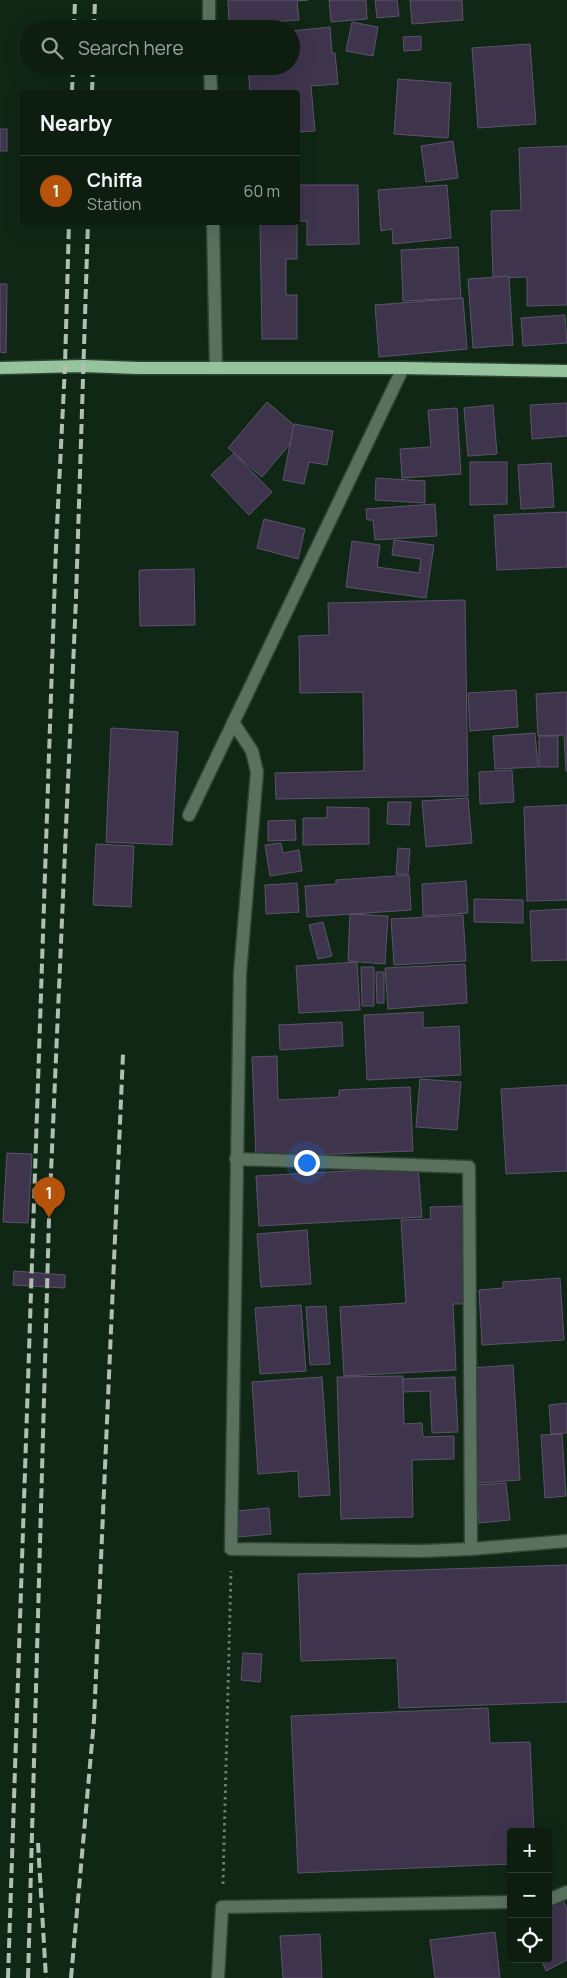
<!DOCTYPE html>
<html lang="en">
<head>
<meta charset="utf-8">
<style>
  :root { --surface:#0d1d10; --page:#1b2a1e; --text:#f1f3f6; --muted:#9aa29f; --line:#2d3b30; --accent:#b45309 }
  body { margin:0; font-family:Manrope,sans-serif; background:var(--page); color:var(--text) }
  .controls { position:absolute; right:15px; bottom:15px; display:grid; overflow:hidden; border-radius:5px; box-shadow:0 5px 20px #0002 }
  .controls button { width:45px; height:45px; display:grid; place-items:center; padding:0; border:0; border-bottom:1px solid var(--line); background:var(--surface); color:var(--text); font:25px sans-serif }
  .you { position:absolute; left:306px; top:1162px; width:18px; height:18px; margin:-12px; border:4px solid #fff; border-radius:50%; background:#1a73e8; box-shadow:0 0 0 8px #1a73e833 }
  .badge { display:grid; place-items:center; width:32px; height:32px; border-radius:50%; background:var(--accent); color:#fff; font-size:16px; font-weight:700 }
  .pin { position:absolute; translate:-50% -41px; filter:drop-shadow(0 1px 2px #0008) }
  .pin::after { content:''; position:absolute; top:26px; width:18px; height:15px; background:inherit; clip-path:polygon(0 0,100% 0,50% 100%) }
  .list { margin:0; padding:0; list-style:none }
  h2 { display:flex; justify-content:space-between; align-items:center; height:65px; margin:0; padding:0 20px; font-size:21px }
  h2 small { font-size:16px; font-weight:400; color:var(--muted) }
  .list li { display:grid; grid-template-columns:32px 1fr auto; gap:15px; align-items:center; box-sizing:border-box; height:70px; padding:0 20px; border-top:1px solid var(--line) }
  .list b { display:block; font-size:19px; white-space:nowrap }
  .list p { margin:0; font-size:16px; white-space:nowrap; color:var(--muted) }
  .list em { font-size:16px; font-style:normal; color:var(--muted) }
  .icon { flex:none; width:28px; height:28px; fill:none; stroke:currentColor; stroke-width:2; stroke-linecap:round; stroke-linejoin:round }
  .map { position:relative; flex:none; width:567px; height:1978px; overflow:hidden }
  .search { position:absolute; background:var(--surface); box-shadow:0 5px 20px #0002; left:20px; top:20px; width:280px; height:55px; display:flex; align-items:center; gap:12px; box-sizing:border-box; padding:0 18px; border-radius:28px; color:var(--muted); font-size:19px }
  .panel { position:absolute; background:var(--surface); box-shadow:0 5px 20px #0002; left:20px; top:90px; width:280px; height:135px; border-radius:5px }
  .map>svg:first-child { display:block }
  .building { fill:#3e354d; stroke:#5c536c }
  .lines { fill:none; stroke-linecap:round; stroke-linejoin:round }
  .minor-casing { stroke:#2f4434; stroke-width:15 }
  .major-casing { stroke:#2f4434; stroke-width:15 }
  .path { stroke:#6b7e6f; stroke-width:3; stroke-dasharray:2.5 4; stroke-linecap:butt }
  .minor { stroke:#5b715f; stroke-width:12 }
  .major { stroke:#94c39c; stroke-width:12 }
  .rail { stroke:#afbfb2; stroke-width:4; stroke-dasharray:10 5; stroke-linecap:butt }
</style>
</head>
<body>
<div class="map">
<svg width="567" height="1978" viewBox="0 0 567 1978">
  <rect width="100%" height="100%" fill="#112716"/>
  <g class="building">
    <polygon points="228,0 308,0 297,1 299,20 229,25"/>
    <polygon points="329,0 366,0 367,19 331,22"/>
    <polygon points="375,0 397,0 399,16 377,18"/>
    <polygon points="410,0 462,0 463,20 412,24"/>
    <polygon points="352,22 378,27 373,56 346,51"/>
    <polygon points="330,27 332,53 335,53 338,84 311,86 315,131 298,132 298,92 250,92 248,66 291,66 291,31"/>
    <polygon points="421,36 421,50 404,51 403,37"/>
    <polygon points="530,44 536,124 478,128 472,48"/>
    <polygon points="398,79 451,83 448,138 394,134"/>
    <rect x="0" y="129" width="7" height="22"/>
    <polygon points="453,141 458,178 426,182 421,146"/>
    <polygon points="567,146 567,305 527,306 527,277 493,278 491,211 521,210 519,148"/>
    <polygon points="298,185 358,185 359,244 307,245 307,221 298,221"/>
    <polygon points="447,185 451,238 393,244 392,229 381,231 378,190"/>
    <polygon points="260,222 297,222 297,259 286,259 286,295 297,295 297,339 262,339"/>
    <polygon points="458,247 461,298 403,301 401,250"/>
    <polygon points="509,276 513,345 473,348 468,279"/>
    <polygon points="0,284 7,284 6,353 0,352"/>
    <polygon points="463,298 467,349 379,357 375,305"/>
    <polygon points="565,315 567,343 523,346 521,318"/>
    <polygon points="267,402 301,431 262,477 228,448"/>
    <polygon points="567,403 567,436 532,439 530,405"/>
    <polygon points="493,405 497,454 468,456 464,408"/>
    <polygon points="457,408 461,474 402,478 400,449 431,447 428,410"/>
    <polygon points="294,424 333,431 327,465 309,462 304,484 283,480"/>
    <polygon points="234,453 272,492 249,515 211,475"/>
    <polygon points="470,462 507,462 507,504 470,505"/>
    <polygon points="551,463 554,507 521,509 518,465"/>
    <polygon points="376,478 425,481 425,503 375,500"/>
    <polygon points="435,504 437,536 375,540 373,520 367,520 366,509"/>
    <polygon points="567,512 567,567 497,570 494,515"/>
    <polygon points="264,519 305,529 298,559 257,548"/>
    <polygon points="394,540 434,545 426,598 346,587 352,541 380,545 377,567 419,573 421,559 392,555"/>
    <polygon points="194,569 195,625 140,626 139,570"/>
    <polygon points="465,600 468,796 276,799 275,773 364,771 363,692 300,693 299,636 329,635 328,603"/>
    <polygon points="516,690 518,727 470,731 468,693"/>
    <polygon points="567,692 567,771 566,771 564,735 538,736 536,694"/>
    <polygon points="111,728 178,732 172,845 106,842"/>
    <polygon points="535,733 538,767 495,769 493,736"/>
    <rect x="539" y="736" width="19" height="31"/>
    <polygon points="512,770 514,802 480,804 479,772"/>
    <polygon points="468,798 472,843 426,847 422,801"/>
    <polygon points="388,802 411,802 409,825 387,824"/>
    <polygon points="567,805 567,900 527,901 524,807"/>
    <polygon points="327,807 369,808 369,844 303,845 303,818 327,818"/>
    <polygon points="295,820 296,840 268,841 268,821"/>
    <polygon points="281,843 283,853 299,850 302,871 270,876 265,845"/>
    <polygon points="96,844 134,846 131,907 93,905"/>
    <polygon points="398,848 410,849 408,874 396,874"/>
    <polygon points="409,875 411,910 307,917 305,886 336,884 336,880"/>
    <polygon points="466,881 468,913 423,916 422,884"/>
    <polygon points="297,883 299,912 266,914 265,885"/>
    <polygon points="474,899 523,900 523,923 474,922"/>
    <polygon points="567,909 567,960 532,961 530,911"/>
    <polygon points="350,914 388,916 385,964 348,961"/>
    <polygon points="463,915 466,961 394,965 391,919"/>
    <polygon points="323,922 332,956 318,959 309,925"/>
    <polygon points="357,962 360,1010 299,1013 296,966"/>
    <polygon points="465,964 467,1003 388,1009 385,968"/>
    <polygon points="361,967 374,967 374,1006 362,1006"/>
    <polygon points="376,972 384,972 384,1003 377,1003"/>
    <polygon points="423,1012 423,1028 459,1026 461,1075 367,1080 364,1015"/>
    <polygon points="342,1022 343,1046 280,1050 279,1025"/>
    <polygon points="277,1056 278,1100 339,1097 339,1090 410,1087 413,1151 256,1157 252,1057"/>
    <polygon points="420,1079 461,1082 457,1130 416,1127"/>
    <polygon points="567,1085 567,1171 506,1174 501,1089"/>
    <polygon points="7,1153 32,1154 28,1223 3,1222"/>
    <polygon points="418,1167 422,1217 259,1226 256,1176"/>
    <polygon points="462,1206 467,1304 453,1304 456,1370 344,1376 340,1307 406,1303 401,1220 431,1219 430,1207"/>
    <polygon points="307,1230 311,1284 261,1287 257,1234"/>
    <polygon points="14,1271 65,1275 65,1288 13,1285"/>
    <polygon points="560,1278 564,1340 482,1345 479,1290 503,1288 503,1282"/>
    <polygon points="301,1305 306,1371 260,1374 255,1308"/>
    <polygon points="326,1306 330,1364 310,1365 306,1307"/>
    <polygon points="513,1365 520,1480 478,1483 470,1368"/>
    <polygon points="403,1376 404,1424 422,1423 423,1437 454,1436 454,1459 412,1460 413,1517 341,1519 337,1377"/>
    <polygon points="322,1377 330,1495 299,1497 298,1471 258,1474 252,1382"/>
    <polygon points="455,1377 458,1432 432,1433 430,1391 403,1392 403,1379"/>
    <polygon points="567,1403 567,1433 551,1434 549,1405"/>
    <polygon points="562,1434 566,1496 545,1498 541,1435"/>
    <polygon points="506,1483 510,1520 479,1523 476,1485"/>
    <polygon points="269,1508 271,1534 239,1537 237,1511"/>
    <polygon points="567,1565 567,1702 399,1708 397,1658 301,1661 298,1574"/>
    <polygon points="243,1653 262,1654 260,1682 241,1680"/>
    <polygon points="488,1708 490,1743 530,1742 534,1832 511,1832 511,1864 298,1873 291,1716"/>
    <polygon points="563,1900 567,1909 567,1960 546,1971 541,1959 548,1959 548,1907"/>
    <polygon points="495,1932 500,1978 435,1978 430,1940"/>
    <polygon points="320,1934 322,1978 283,1978 280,1936"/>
  </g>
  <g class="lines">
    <defs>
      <g id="minor">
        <polyline points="209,0 209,29"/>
        <polyline points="210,66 211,92"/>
        <polyline points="213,222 216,368"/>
        <polyline points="233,722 252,751 257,772 240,973 231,1549 423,1551 471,1549 567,1541"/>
        <polyline points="189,815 403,368"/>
        <polyline points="236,1159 469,1167 471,1549"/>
        <polyline points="548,1900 567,1892"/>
        <polyline points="218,1978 222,1907 511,1902"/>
      </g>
      <polyline id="major" points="0,368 83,366 138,368 403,368 567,371"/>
    </defs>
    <use href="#minor" class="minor-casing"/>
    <use href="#major" class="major-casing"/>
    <polyline class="path" points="223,1884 231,1571"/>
    <use href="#minor" class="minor"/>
    <use href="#major" class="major"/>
    <g class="rail">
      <polyline points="74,29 75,0"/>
      <polyline points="94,29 95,0"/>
      <polyline points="72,92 73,66"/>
      <polyline points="92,92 93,66"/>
      <polyline points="38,1843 46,1978"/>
      <polyline points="8,1978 56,546 65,366 69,222"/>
      <polyline points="28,1978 49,1218 76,598 88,222"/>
      <polyline points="71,1978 94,1720 123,1054"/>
    </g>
  </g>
</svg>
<div class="controls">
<button>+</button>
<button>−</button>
<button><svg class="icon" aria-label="locate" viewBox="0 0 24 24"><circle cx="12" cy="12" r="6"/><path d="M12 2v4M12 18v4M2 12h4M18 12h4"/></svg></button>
</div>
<div class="you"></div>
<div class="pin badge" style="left:49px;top:1218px">1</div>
<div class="search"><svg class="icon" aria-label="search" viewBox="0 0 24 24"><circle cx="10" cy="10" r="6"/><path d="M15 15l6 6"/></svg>Search here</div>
<section class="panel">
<h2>Nearby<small></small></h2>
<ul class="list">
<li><span class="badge">1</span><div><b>Chiffa</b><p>Station</p></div><em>60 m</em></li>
</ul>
</section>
</div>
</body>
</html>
